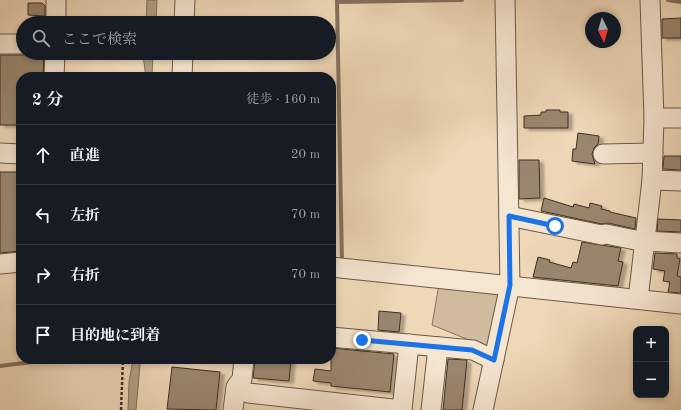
<!DOCTYPE html>
<html lang="ja">
<head>
<meta charset="utf-8">
<style>
  :root { --surface:#171b24; --page:#20242c; --text:#f1f3f6; --muted:#9ea1a6; --line:#363941 }
  body { margin:0; font-family:"Old Standard TT","Noto Serif JP",serif; background:var(--page); color:var(--text) }
  .controls { position:absolute; right:12px; bottom:12px; display:grid; overflow:hidden; border-radius:8px; box-shadow:0 2px 6px #0003 }
  .controls button { width:36px; height:36px; display:grid; place-items:center; padding:0; border:0; border-bottom:1px solid var(--line); background:var(--surface); color:var(--text); font:20px sans-serif }
  .compass { position:absolute; left:585px; top:12px; width:36px; height:36px; border-radius:50%; background:var(--surface); box-shadow:0 2px 6px #0003; rotate:175deg }
  .stop { position:absolute; width:12px; height:12px; margin:-9px; border:3px solid #1a73e8; border-radius:50%; background:#fff }
  .stop.end { background:#1a73e8; border-color:#fff; box-shadow:0 1px 4px #0008 }
  .list { margin:0; padding:0; list-style:none }
  h2 { display:flex; justify-content:space-between; align-items:center; height:52px; margin:0; padding:0 16px; font-size:17px }
  h2 small { font-size:13px; font-weight:400; color:var(--muted) }
  .list li { display:grid; grid-template-columns:26px 1fr auto; gap:12px; align-items:center; box-sizing:border-box; height:60px; padding:0 16px; border-top:1px solid var(--line) }
  .list b { display:block; font-size:15px; white-space:nowrap }
  .list em { font-size:13px; font-style:normal; color:var(--muted) }
  .icon { flex:none; width:22px; height:22px; fill:none; stroke:currentColor; stroke-width:2; stroke-linecap:round; stroke-linejoin:round }
  .map { position:relative; flex:none; width:681px; height:410px; overflow:hidden }
  .search { position:absolute; background:var(--surface); box-shadow:0 2px 6px #0003; left:16px; top:16px; width:320px; height:44px; display:flex; align-items:center; gap:10px; box-sizing:border-box; padding:0 14px; border-radius:22px; color:var(--muted); font-size:15px }
  .panel { position:absolute; background:var(--surface); box-shadow:0 2px 6px #0003; left:16px; top:72px; width:320px; height:292px; border-radius:16px }
  .map>svg:first-child { display:block }
  .green { fill:#d1bb9f; stroke:#877561 }
  .water { fill:#b29f85; stroke:#83725e }
  .lines { fill:none; stroke-linecap:round; stroke-linejoin:round }
  .stream { stroke:#83725e; stroke-width:4 }
  .building { fill:#9a8770; stroke:#3d2f23; filter:url(#shadow) }
  .minor-casing { stroke:#6a5948; stroke-width:21 }
  .path { stroke:#3d2f23; stroke-width:2.5; stroke-dasharray:3 2; stroke-linecap:butt }
  .minor { stroke:#f5e6d1; stroke-width:19 }
  .route { stroke:#1a73e8; stroke-width:5 }
</style>
</head>
<body>
<div class="map">
<svg width="681" height="410" viewBox="0 0 681 410">
  <defs>
    <filter id="shadow"><feDropShadow dx="4.5" dy="2.5" stdDeviation="1" flood-color="#0004"/></filter>
  </defs>
  <rect width="100%" height="100%" fill="#efd8b8"/>
  <filter id="stains"><feTurbulence type="fractalNoise" baseFrequency=".005" numOctaves="4"/><feColorMatrix values="0 0 0 0 .2 0 0 0 0 .09 0 0 0 0 .02 0 0 0 .5 -.17"/></filter>
  <radialGradient id="worn" r=".72"><stop offset=".6" stop-color="#630" stop-opacity="0"/><stop offset="1" stop-color="#630" stop-opacity=".3"/></radialGradient>
  <polygon class="green" points="439,284 499,290 489,348 432,325"/>
  <g class="water">
    <polygon points="147,0 157,0 156,23 146,23"/>
    <path d="M143 53H153L152 77H145C146 68 143 62 143 53Z"/>
    <polygon points="133,359 143,359 140,365 136,410 128,410 129,382"/>
  </g>
  <g class="lines">
    <g class="stream">
      <polyline points="668,0 681,2"/>
      <polyline points="337,1 342,262"/>
      <polyline points="337,2 462,0"/>
      <polyline points="0,366 55,359"/>
    </g>
  </g>
  <g class="building">
    <polygon points="28,3 42,3 45,6 45,16 28,15"/>
    <polygon points="681,18 681,38 662,38 662,19"/>
    <polygon points="29,53 44,53 43,77 21,77 21,125 0,125 0,55 23,55"/>
    <polygon points="546,110 560,110 560,112 568,112 568,128 524,128 524,116 541,115 541,112 546,112"/>
    <polygon points="578,133 599,136 598,144 594,148 592,154 595,164 572,161 573,149 576,149"/>
    <polygon points="664,156 681,156 681,170 663,169"/>
    <polygon points="519,160 539,160 540,198 519,199"/>
    <polygon points="0,172 20,172 21,251 0,253"/>
    <polygon points="544,198 573,207 574,204 589,208 590,203 602,206 601,209 610,211 610,212 636,218 635,229 608,223 602,224 541,211"/>
    <polygon points="658,219 681,220 681,232 657,231"/>
    <polygon points="582,242 621,248 618,261 623,262 618,286 533,277 538,257 550,260 549,262 571,268 573,262 577,263"/>
    <polygon points="655,253 677,254 677,258 680,259 677,276 681,277 681,293 668,292 670,282 663,281 665,271 653,269"/>
    <polygon points="379,311 401,313 399,332 378,330"/>
    <polygon points="331,348 394,354 390,392 331,386 331,383 313,381 315,369 331,371"/>
    <polygon points="255,359 291,359 289,381 253,378"/>
    <polygon points="448,359 467,360 462,410 443,410"/>
    <polygon points="172,367 220,372 216,410 167,409"/>
  </g>
  <g class="lines">
    <defs>
      <g id="minor">
        <polyline points="56,23 56,0"/>
        <polyline points="184,23 185,0"/>
        <polyline points="0,44 23,44"/>
        <polyline points="54,77 55,53"/>
        <polyline points="182,77 183,53"/>
        <polyline points="654,118 681,118"/>
        <polyline points="0,153 21,154"/>
        <polyline points="603,154 653,153"/>
        <polyline points="652,180 681,181"/>
        <polyline points="509,216 602,235 606,234 645,242"/>
        <polyline points="645,241 681,243"/>
        <polyline points="0,264 21,262"/>
        <polyline points="331,267 681,304"/>
        <polyline points="638,299 652,180 654,118 650,0"/>
        <polyline points="331,337 473,350 494,360"/>
        <polyline points="248,393 402,410"/>
        <polyline points="233,410 236,387 242,379 244,359"/>
        <polyline points="402,410 409,344"/>
        <polyline points="431,410 438,347"/>
        <polyline points="483,410 510,285 505,0"/>
      </g>
    </defs>
    <use href="#minor" class="minor-casing"/>
    <polyline class="path" points="121,410 123,359"/>
    <use href="#minor" class="minor"/>
  </g>
  <g class="lines">
    <polyline class="route" points="362,340 472,350 494,360 510,285 509,216 555,226"/>
  </g>
  <rect width="100%" height="100%" filter="url(#stains)"/>
  <rect width="100%" height="100%" fill="url(#worn)"/>
</svg>
<div class="controls">
<button>+</button>
<button>−</button>
</div>
<svg class="compass" viewBox="-18 -18 36 36"><path d="M0-13l5 13h-10z" fill="#e53935"/><path d="M0 13l5-13h-10z" fill="#9ea1a6"/></svg>
<div class="stop" style="left:555px;top:226px"></div>
<div class="stop end" style="left:362px;top:340px"></div>
<div class="search"><svg class="icon" aria-label="search" viewBox="0 0 24 24"><circle cx="10" cy="10" r="6"/><path d="M15 15l6 6"/></svg>ここで検索</div>
<section class="panel">
<h2>2 分<small>徒歩 · 160 m</small></h2>
<ul class="list">
<li><svg class="icon" aria-label="ahead" viewBox="0 0 24 24"><path d="M12 20V5M6 11l6-6 6 6"/></svg><div><b>直進</b></div><em>20 m</em></li>
<li><svg class="icon" aria-label="left" viewBox="0 0 24 24"><path d="M17 20v-9H6M10 6l-5 5 5 5"/></svg><div><b>左折</b></div><em>70 m</em></li>
<li><svg class="icon" aria-label="right" viewBox="0 0 24 24"><path d="M7 20v-9h11M14 6l5 5-5 5"/></svg><div><b>右折</b></div><em>70 m</em></li>
<li><svg class="icon" aria-label="arrive" viewBox="0 0 24 24"><path d="M6 21V4h12l-3 4 3 4H6"/></svg><div><b>目的地に到着</b></div></li>
</ul>
</section>
</div>
</body>
</html>
